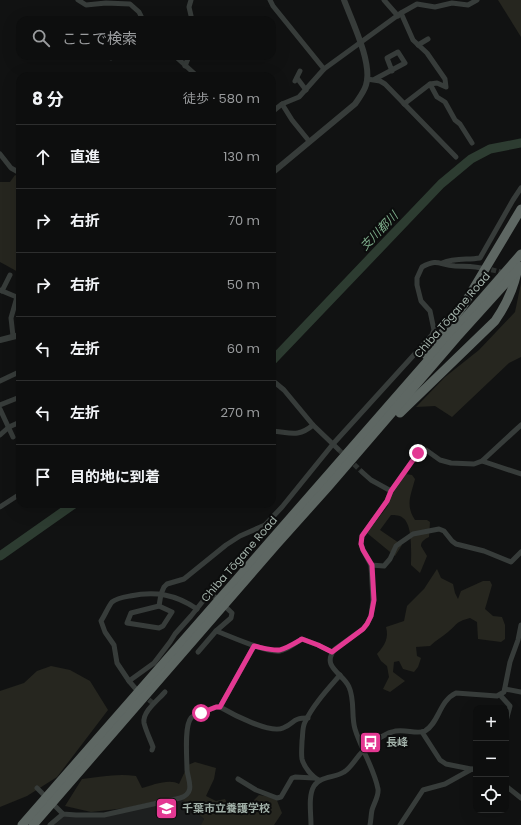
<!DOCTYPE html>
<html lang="ja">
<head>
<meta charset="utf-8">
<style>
  :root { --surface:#0d0e0e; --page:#161717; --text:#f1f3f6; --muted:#9a9c9e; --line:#2d2e2e }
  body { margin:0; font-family:Poppins,"Noto Sans JP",sans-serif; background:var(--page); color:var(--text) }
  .controls { position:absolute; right:12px; bottom:12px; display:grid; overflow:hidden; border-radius:8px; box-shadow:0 4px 16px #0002 }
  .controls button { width:36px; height:36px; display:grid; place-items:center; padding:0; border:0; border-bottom:1px solid var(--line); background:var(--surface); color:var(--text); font:20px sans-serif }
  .stop { position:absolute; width:12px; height:12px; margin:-9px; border:3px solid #e33892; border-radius:50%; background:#fff }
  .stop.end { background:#e33892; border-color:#fff; box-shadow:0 1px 4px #0008 }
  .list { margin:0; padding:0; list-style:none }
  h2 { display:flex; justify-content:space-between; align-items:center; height:52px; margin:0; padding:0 16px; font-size:17px }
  h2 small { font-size:13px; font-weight:400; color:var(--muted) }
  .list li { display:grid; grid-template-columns:26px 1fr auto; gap:12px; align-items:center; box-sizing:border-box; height:64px; padding:0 16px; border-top:1px solid var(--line) }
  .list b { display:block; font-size:15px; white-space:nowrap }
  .list em { font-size:13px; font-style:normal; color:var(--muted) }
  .icon { flex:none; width:22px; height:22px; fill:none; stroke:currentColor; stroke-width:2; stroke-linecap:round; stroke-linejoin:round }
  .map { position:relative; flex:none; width:521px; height:825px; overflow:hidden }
  .search { position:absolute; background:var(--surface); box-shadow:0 4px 16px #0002; left:16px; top:16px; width:260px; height:44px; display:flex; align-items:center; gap:10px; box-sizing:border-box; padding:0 14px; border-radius:12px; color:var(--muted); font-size:15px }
  .panel { position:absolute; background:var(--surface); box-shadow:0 4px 16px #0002; left:16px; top:72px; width:260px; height:436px; border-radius:12px }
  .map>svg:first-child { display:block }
  .built { fill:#1d1f1f }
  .green { fill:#26261f }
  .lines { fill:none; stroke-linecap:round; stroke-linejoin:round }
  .river { stroke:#2d3c31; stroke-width:9 }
  .minor-tunnel { stroke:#2e3230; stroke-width:5; stroke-dasharray:5 2.5; stroke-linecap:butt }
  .minor { stroke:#373c3a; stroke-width:5 }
  .tertiary { stroke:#373c3a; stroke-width:6 }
  .motorway { stroke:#5e6763; stroke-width:9 }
  .route { stroke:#e33892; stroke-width:5 }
  .labels { text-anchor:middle; stroke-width:4; stroke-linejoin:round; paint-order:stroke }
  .street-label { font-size:11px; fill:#a3b2aa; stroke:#0c0d0d }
  .poi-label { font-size:11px; font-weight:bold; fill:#a3b2aa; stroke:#0c0d0d; text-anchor:start }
  .water-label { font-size:12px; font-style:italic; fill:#7cab89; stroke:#0c0d0d }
</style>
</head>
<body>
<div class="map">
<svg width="521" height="825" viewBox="0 0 521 825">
  <rect width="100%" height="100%" fill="#111212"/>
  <polygon class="built" points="182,799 204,819 202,825 54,825 64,816 105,816"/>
  <g class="green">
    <polygon points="498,0 521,0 521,37"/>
    <polygon points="15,175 20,178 20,273 0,262 0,182 10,182"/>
    <polygon points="521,283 521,357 509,363 452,417 435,406 416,407 445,377 479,350 515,312"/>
    <path d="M406 474 412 475 415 479C411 495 405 505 415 520H427L430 522 429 537C425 539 421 541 421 546L427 556 420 573 411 565C411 554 413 525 403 518 400 515 395 515 391 515L380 530 402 545 395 556 367 533 387 507 393 493Z"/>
    <path d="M437 569 441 578 453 584 455 593 458 599 461 591 483 581H490L492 585 485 609 493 616 502 617 505 625V639L501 642 478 639 477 622 470 618C455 622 458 624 448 632 442 637 436 640 430 646L416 647 417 656 421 658 418 667 414 672 403 669 399 661 394 662 393 672 405 681 390 692 383 689 389 677 387 666 381 661 377 654C385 645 389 638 386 627L404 621 407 606 424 589Z"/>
    <polygon points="51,666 70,670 90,681 108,710 57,777 27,796 0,807 0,691 24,683 37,671"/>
    <path d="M195 762 216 768 214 779 206 796 216 801 225 799 231 812 244 810 259 795 276 798 282 813 274 825H201L204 819 178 796 126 808 91 812 65 806 82 779C100 777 117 773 136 776L142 788C152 785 170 778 179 784L188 765Z"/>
  </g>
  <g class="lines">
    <g class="river">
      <polyline points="272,361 441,184 471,159 490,149 521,143"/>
      <polyline points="0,556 74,504"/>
    </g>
    <g class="minor-tunnel">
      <polyline points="484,268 505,273"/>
      <polyline points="338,449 362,472"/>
      <polyline points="143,695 154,704"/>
    </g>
    <g class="minor">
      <polyline points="78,0 86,5 106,3 130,4 139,12 143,20"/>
      <polyline points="191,0 189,7 192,20"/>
      <polyline points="270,0 273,6 324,69"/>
      <polyline points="384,0 398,16"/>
      <polyline points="401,13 413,40 427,53 445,79 446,87 437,83 430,84 404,104"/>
      <polyline points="418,45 428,39"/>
      <polyline points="106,56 111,58 113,56"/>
      <polyline points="175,56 197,76"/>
      <polyline points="185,66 189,56"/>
      <polyline points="297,78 306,90"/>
      <polyline points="367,79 380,81 385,84 456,157"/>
      <polyline points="375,79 405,63 398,52 387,58 392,71"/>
      <polyline points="295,81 300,71"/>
      <polyline points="430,84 437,97 445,102 455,120 460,124 472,143"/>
      <polyline points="282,104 292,120 309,141"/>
      <polyline points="272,112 282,104 299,97 324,69 401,13 417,4 435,7 452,3 468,5 477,0"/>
      <polyline points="0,154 11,168 20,173"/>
      <path d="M442 263C455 258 467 260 480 258L513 200 521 188"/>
      <polyline points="0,290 19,298"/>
      <polyline points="2,291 10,275"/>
      <polyline points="13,336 11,318 17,297"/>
      <polyline points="272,380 284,390 313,425 338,449"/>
      <polyline points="0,381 19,372 20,376"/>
      <polyline points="0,405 20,397"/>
      <polyline points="0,409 13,437"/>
      <path d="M272 431C289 432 298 438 313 425"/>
      <polyline points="0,435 9,427 20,422"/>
      <polyline points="482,461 521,474"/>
      <polyline points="362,472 371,480 391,491"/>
      <polyline points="0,507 20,494"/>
      <polyline points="371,565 384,566 390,559 396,546 400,543 413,534 439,529 444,531 452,541 456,544 484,551 511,562 521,552"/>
      <path d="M159 606 161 594 164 587 167 584 184 579 226 545 240 536 265 525 282 507 333 444 432 335 434 330 430 311 421 301 417 285V278L422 267C438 258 439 265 455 266 464 266 472 266 481 268"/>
      <polygon points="159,606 172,612 163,626 159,628 127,623 131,613"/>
      <polyline points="198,652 216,631"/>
      <path d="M129 681 154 663 170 642 175 634 191 616 207 596 213 595 232 613 231 618 216 631C230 636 266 653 280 651 287 650 295 643 302 639L318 645 332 652"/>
      <path d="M135 688 129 681 117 663 114 645 105 632 101 621C105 615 108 607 112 602 117 598 124 597 130 596 155 591 175 594 197 609"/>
      <polyline points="505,689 521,692"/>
      <polyline points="500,695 510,706 506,721"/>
      <polyline points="220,707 254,646"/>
      <polyline points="422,732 440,760 446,764 476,770"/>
      <path d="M152 750 153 747C150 739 146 731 144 723 142 712 158 700 165 692"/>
      <polyline points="238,779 256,790 277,798 281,797 292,778 295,777 314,778"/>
      <path d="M319 780C312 777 304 767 302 759 301 753 302 746 302 741 303 735 302 728 305 722 313 705 327 690 340 675"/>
      <polyline points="506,786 521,798"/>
      <path d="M37 788 63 814 76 815H104L180 798C196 793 188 780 187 770 187 759 184 726 191 718 194 714 211 709 217 707H220C232 714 270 734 283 728 296 723 291 718 308 718"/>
      <polyline points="50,825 63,814"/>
      <path d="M311 825C311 813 308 796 314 786 320 776 335 778 344 772 351 768 356 758 362 752 368 745 384 734 392 732 403 728 417 735 425 731 439 723 439 701 456 693L497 696 504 692 510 662 518 640 521 625"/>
      <path d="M370 825C371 820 371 815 372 810 374 803 379 796 378 789 374 768 361 749 355 729 351 716 355 700 349 687 344 674 320 667 335 649L363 629 367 624 371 616 373 600 371 565 363 550 361 544 362 536 387 501 391 491 418 453 423 449 426 450 440 460 451 463 474 464 482 461 521 425"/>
      <polyline points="400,825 423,790 445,784 472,769"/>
    </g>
    <g class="tertiary">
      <path d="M272 173 355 104C359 98 364 92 366 85 373 64 352 21 344 0"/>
      <polyline points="0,340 20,335"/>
    </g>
    <g class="motorway">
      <polyline points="426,355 463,306 521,209"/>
      <path d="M400 413 495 321C506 305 513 291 517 272"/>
      <polyline points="22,825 521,254"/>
      <polyline points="33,825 276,545 328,487 457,337 521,266"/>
    </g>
  </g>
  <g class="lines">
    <path class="route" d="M201 713 216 707H220L254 646C281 652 278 653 302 639L318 645 332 652 363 629 367 624 371 616 374 600 372 565 363 550 361 544 362 536 387 501 391 491 418 453"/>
  </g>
  <defs>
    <symbol id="bus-square" viewBox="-11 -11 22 22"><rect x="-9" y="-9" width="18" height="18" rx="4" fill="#e33892" stroke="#0c0d0d"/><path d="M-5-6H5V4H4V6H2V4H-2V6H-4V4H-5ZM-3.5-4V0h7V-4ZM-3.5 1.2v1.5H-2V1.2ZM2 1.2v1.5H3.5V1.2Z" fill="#fff"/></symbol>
    <symbol id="school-square" viewBox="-11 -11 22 22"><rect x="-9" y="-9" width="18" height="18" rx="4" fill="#e33892" stroke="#0c0d0d"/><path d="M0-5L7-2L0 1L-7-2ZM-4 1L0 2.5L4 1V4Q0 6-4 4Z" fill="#fff"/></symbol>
  </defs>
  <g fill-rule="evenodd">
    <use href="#bus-square" x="358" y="730" width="25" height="25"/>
    <use href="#school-square" x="154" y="796" width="25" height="25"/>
  </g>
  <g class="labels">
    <g class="street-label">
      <text transform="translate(452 315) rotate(-49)" y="4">Chiba Tōgane Road</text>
      <text transform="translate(239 559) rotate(-49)" y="4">Chiba Tōgane Road</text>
    </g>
    <g class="poi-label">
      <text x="386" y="746">長峰</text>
      <text x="182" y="812">千葉市立養護学校</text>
    </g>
    <g class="water-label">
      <text transform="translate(379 231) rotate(-46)" y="4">支川都川</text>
    </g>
  </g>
</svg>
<div class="controls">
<button>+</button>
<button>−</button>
<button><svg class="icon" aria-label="locate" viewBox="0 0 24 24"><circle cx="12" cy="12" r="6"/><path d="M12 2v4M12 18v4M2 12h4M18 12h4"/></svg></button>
</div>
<div class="stop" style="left:201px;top:713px"></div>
<div class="stop end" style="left:418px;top:453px"></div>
<div class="search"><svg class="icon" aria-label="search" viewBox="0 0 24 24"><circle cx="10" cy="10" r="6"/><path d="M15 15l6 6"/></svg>ここで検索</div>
<section class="panel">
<h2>8 分<small>徒歩 · 580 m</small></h2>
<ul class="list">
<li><svg class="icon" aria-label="ahead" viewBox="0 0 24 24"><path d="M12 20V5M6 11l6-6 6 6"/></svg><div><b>直進</b></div><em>130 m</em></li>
<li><svg class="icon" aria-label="right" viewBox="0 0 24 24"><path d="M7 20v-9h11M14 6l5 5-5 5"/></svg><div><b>右折</b></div><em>70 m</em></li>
<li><svg class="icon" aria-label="right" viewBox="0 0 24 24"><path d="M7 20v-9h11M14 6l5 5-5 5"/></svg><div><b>右折</b></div><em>50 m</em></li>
<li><svg class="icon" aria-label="left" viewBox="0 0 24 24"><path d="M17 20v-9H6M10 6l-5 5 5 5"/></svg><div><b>左折</b></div><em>60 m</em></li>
<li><svg class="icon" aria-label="left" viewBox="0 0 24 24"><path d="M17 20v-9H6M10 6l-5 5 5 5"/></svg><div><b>左折</b></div><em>270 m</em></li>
<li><svg class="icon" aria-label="arrive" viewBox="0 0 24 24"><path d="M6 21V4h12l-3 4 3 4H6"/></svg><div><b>目的地に到着</b></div></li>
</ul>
</section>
</div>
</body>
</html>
